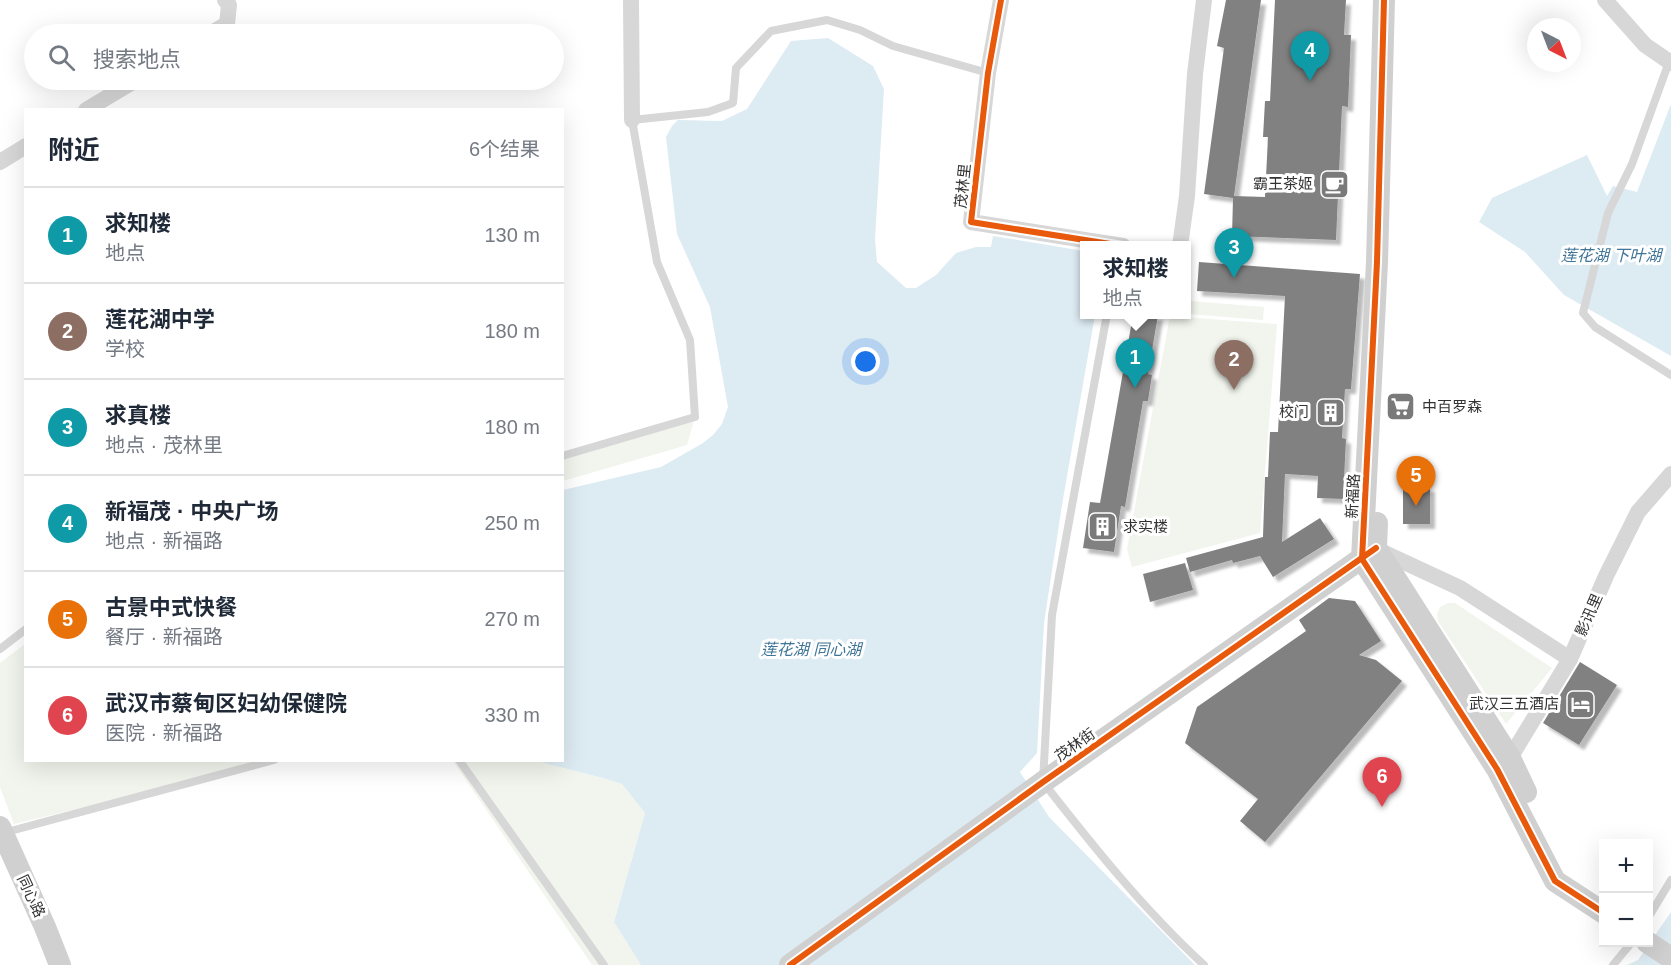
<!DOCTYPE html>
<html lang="zh">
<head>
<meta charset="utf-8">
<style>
  :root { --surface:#fff; --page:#f2f2f3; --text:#1f2937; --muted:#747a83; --line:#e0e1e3; --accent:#7a7a7a }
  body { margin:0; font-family:Arial,"Noto Sans SC",sans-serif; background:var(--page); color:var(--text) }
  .controls { position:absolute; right:18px; bottom:18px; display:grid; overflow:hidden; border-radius:0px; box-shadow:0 6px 24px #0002 }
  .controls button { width:54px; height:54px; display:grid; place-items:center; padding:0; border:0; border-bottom:2px solid var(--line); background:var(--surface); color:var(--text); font:30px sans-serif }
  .compass { position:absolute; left:1527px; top:18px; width:54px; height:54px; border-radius:50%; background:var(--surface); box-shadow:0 6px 24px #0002; rotate:138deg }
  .you { position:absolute; left:866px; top:362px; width:21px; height:21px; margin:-15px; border:4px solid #fff; border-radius:50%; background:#1a73e8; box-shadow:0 0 0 9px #1a73e833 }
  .badge { display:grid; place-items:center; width:39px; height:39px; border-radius:50%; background:var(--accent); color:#fff; font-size:20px; font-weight:700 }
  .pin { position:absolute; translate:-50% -50px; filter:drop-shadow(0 2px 3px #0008) }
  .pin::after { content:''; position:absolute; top:32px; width:21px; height:18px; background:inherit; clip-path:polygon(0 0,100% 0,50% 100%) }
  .popup { position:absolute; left:1080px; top:241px; width:111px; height:78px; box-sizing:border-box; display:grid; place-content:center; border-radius:0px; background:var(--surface); filter:drop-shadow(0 2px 4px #0005); font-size:20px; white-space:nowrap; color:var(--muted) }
  .popup b { font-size:22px; color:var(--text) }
  .popup::after { content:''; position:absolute; left:50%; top:100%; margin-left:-12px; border:12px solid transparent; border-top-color:var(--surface) }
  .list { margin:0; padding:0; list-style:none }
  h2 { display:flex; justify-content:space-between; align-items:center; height:78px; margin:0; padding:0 24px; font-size:26px }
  h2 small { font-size:20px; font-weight:400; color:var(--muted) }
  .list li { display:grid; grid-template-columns:39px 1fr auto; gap:18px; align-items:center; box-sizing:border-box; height:96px; padding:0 24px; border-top:2px solid var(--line) }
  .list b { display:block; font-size:22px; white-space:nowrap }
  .list p { margin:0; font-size:20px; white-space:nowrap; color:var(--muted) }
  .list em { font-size:20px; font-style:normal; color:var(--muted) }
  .icon { flex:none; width:33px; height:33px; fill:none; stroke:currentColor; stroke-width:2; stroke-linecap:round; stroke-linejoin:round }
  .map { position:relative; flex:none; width:1671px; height:965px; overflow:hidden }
  .search { position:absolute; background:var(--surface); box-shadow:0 6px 24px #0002; left:24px; top:24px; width:540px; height:66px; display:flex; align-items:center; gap:15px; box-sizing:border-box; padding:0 21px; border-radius:33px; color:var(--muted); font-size:22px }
  .panel { position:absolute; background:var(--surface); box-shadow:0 6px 24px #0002; left:24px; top:108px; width:540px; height:654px; border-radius:0px }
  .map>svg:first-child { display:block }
  .green { fill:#f1f5ed }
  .water { fill:#ddebf3 }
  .building { fill:#818181; filter:url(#shadow) }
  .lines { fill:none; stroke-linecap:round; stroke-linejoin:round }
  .lane { stroke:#d7d7d7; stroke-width:8 }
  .street { stroke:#d7d7d7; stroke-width:16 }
  .secondary { stroke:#d0d0d0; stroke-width:22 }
  .cycleway-casing { stroke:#fff; stroke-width:10 }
  .cycleway { stroke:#e8590c; stroke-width:6 }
  .labels { text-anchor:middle; stroke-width:6; stroke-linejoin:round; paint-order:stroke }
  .poi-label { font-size:15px; fill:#333; stroke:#fff; text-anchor:end }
  .street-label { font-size:15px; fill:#333; stroke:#fff }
  .water-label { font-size:16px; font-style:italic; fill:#3f7597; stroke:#fff }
</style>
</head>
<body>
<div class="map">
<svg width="1671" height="965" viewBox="0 0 1671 965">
  <defs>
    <filter id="shadow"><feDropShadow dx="5" dy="5" stdDeviation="1.5" flood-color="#0004"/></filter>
  </defs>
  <rect width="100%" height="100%" fill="#fff"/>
  <g class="green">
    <polygon points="1190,301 1264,307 1263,320 1189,314"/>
    <polygon points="1170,316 1277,324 1260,533 1132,567 1127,549"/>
    <polygon points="695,417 687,445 563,481 563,455"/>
    <polygon points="1448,603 1455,603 1552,668 1506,724 1438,621 1437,614 1440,607"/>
    <polygon points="25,644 26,760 277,761 14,824 0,787 0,663"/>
    <polygon points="453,761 541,761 544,763 603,778 622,784 645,813 614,922 641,965 592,965"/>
  </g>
  <g class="water">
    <polygon points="828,38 873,66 884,89 875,239 877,262 906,288 916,288 936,275 956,253 976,247 991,247 993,236 1084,251 1084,314 1095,315 1062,505 1044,623 1037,753 1020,772 1049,817 1195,965 641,965 614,922 645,813 622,784 603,778 544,763 541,761 562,760 563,490 661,467 703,443 713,435 722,424 728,407 710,307 677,234 666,137 672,126 678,120 722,121 747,109 791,41"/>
    <polygon points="1671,104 1671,356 1564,295 1525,252 1479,222 1492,198 1587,155 1607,196 1613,186 1637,192"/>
    <polygon points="1671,912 1671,965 1627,965 1638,960"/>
  </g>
  <g class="building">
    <polygon points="1226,0 1261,0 1234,196 1265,197 1268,137 1263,137 1265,101 1270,101 1275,0 1346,0 1344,35 1351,35 1348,107 1342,106 1336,240 1232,236 1233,198 1204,194 1224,48 1217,46"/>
    <polygon points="1199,262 1360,274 1351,389 1345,389 1342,438 1346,439 1343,499 1317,498 1318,476 1285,474 1282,542 1320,518 1334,539 1273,577 1260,556 1233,563 1232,560 1190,572 1186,558 1263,537 1265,477 1268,477 1270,432 1278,432 1285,296 1197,291"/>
    <polygon points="1133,315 1158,315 1148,374 1152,375 1148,401 1143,401 1125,507 1121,506 1114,552 1083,548 1090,502 1100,503"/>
    <rect x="1403" y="487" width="27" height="37"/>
    <polygon points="1185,563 1193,590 1150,602 1143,574"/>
    <polygon points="1329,598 1355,601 1381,641 1359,655 1376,660 1402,681 1265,842 1240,821 1258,799 1185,743 1197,707 1306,631 1299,620"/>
    <polygon points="1580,662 1617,685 1579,745 1543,723"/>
  </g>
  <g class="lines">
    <g class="lane">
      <polyline points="1670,59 1632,164 1608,213 1583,313 1595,327 1671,375"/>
      <path d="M1107 314 1052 615 1043 782C1093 846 1144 910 1204 965"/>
      <polyline points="562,456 695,417 690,340 657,262 632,120 708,112 733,103 736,68 771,31 827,20 860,30 893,46 988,73"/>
      <polyline points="0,649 26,629"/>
      <polyline points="459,760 604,965"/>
      <polyline points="3,833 274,760"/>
      <polyline points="1648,918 1671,880"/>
      <polyline points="1613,965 1632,942"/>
    </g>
    <g class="street">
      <polyline points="631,0 632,120"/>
      <polyline points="1001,0 988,73 971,222 1123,246"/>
      <polyline points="1605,0 1645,45 1671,63"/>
      <polyline points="210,34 227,24 229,5 225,0"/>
      <polyline points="86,110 136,80"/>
      <polyline points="0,162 26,146"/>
      <polyline points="1180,246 1187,196 1195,74 1204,0"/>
      <polyline points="1376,549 1460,588 1570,659"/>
      <polyline points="1510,758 1570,659 1606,576 1638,512 1671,474"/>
    </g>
    <g class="secondary">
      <polyline points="1384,0 1377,262 1362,559 1497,769 1555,881 1604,913"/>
      <polyline points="1377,523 1376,548 1510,758 1526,792"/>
      <polyline points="0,827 45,927 60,965"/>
      <polyline points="1647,942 1671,958"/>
      <polyline points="790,965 1043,782 1372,551"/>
    </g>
    <defs>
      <g id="cycleway">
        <polyline points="1001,0 988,73 971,222 1123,246"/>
        <polyline points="1384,0 1377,262 1362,559 1497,769 1555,881 1604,913"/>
        <polyline points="790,965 1043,782 1376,548"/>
      </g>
    </defs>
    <use href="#cycleway" class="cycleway-casing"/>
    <use href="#cycleway" class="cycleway"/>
  </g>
  <defs>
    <symbol id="cafe-square" viewBox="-11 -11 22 22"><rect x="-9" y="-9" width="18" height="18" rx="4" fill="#7a7a7a" stroke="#fff"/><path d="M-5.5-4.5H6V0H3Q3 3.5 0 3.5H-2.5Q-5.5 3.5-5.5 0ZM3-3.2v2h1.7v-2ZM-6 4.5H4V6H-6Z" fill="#fff"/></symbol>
    <symbol id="supermarket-square" viewBox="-11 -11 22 22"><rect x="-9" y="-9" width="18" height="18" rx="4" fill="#7a7a7a" stroke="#fff"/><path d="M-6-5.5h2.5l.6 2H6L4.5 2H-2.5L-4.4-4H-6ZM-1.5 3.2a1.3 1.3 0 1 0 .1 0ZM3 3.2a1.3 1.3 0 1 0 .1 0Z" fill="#fff"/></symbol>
    <symbol id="building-square" viewBox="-11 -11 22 22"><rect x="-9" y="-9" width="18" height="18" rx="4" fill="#7a7a7a" stroke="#fff"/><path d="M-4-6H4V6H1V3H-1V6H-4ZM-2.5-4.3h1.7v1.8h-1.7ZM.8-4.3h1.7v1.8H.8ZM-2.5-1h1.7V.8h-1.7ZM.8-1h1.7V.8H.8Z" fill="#fff"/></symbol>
    <symbol id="hotel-square" viewBox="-11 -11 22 22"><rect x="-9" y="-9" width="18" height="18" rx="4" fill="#7a7a7a" stroke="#fff"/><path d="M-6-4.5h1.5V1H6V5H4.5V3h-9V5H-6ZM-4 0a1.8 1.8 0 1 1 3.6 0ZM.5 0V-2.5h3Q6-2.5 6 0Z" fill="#fff"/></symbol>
  </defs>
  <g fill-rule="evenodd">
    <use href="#cafe-square" x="1318" y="168" width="33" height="33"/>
    <use href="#supermarket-square" x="1384" y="390" width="33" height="33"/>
    <use href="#building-square" x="1314" y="396" width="33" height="33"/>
    <use href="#building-square" x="1086" y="510" width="33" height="33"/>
    <use href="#hotel-square" x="1564" y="688" width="33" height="33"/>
  </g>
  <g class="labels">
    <g class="poi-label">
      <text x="1313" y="189">霸王茶姬</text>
      <text x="1422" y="412" text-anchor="start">中百罗森</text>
      <text x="1309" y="417">校门</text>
      <text x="1123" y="532" text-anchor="start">求实楼</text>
      <text x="1559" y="709">武汉三五酒店</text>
    </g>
    <g class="street-label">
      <text transform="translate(963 186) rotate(-84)" y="5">茂林里</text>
      <text transform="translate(1353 496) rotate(-87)" y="5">新福路</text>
      <text transform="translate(1589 615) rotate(-66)" y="5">影讯里</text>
      <text transform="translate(1075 745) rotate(-35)" y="5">茂林街</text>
      <text transform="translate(31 896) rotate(65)" y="5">同心路</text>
    </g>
    <g class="water-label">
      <text x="1611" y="261">莲花湖 下叶湖</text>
      <text x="811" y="655">莲花湖 同心湖</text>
    </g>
  </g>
</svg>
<div class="controls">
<button>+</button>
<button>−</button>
</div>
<svg class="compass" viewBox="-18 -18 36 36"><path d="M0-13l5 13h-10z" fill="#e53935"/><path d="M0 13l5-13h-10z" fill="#747a83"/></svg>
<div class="you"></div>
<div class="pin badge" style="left:1135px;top:388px;background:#0f9aa8">1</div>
<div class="popup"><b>求知楼</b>地点</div>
<div class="pin badge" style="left:1234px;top:390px;background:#8d6e63">2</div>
<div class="pin badge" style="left:1234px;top:278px;background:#0f9aa8">3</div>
<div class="pin badge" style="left:1310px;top:81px;background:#0f9aa8">4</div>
<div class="pin badge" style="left:1416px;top:506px;background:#e8710a">5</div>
<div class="pin badge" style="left:1382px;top:807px;background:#e0444e">6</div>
<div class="search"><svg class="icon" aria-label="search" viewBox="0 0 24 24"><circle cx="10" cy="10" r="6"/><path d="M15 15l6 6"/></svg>搜索地点</div>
<section class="panel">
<h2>附近<small>6个结果</small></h2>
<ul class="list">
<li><span class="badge" style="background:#0f9aa8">1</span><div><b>求知楼</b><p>地点</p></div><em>130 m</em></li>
<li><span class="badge" style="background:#8d6e63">2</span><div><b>莲花湖中学</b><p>学校</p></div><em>180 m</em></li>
<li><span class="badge" style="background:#0f9aa8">3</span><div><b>求真楼</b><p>地点 · 茂林里</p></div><em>180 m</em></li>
<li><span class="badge" style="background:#0f9aa8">4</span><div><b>新福茂 · 中央广场</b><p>地点 · 新福路</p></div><em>250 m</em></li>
<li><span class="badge" style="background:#e8710a">5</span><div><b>古景中式快餐</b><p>餐厅 · 新福路</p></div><em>270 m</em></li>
<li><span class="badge" style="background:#e0444e">6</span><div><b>武汉市蔡甸区妇幼保健院</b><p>医院 · 新福路</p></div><em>330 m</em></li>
</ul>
</section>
</div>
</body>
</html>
